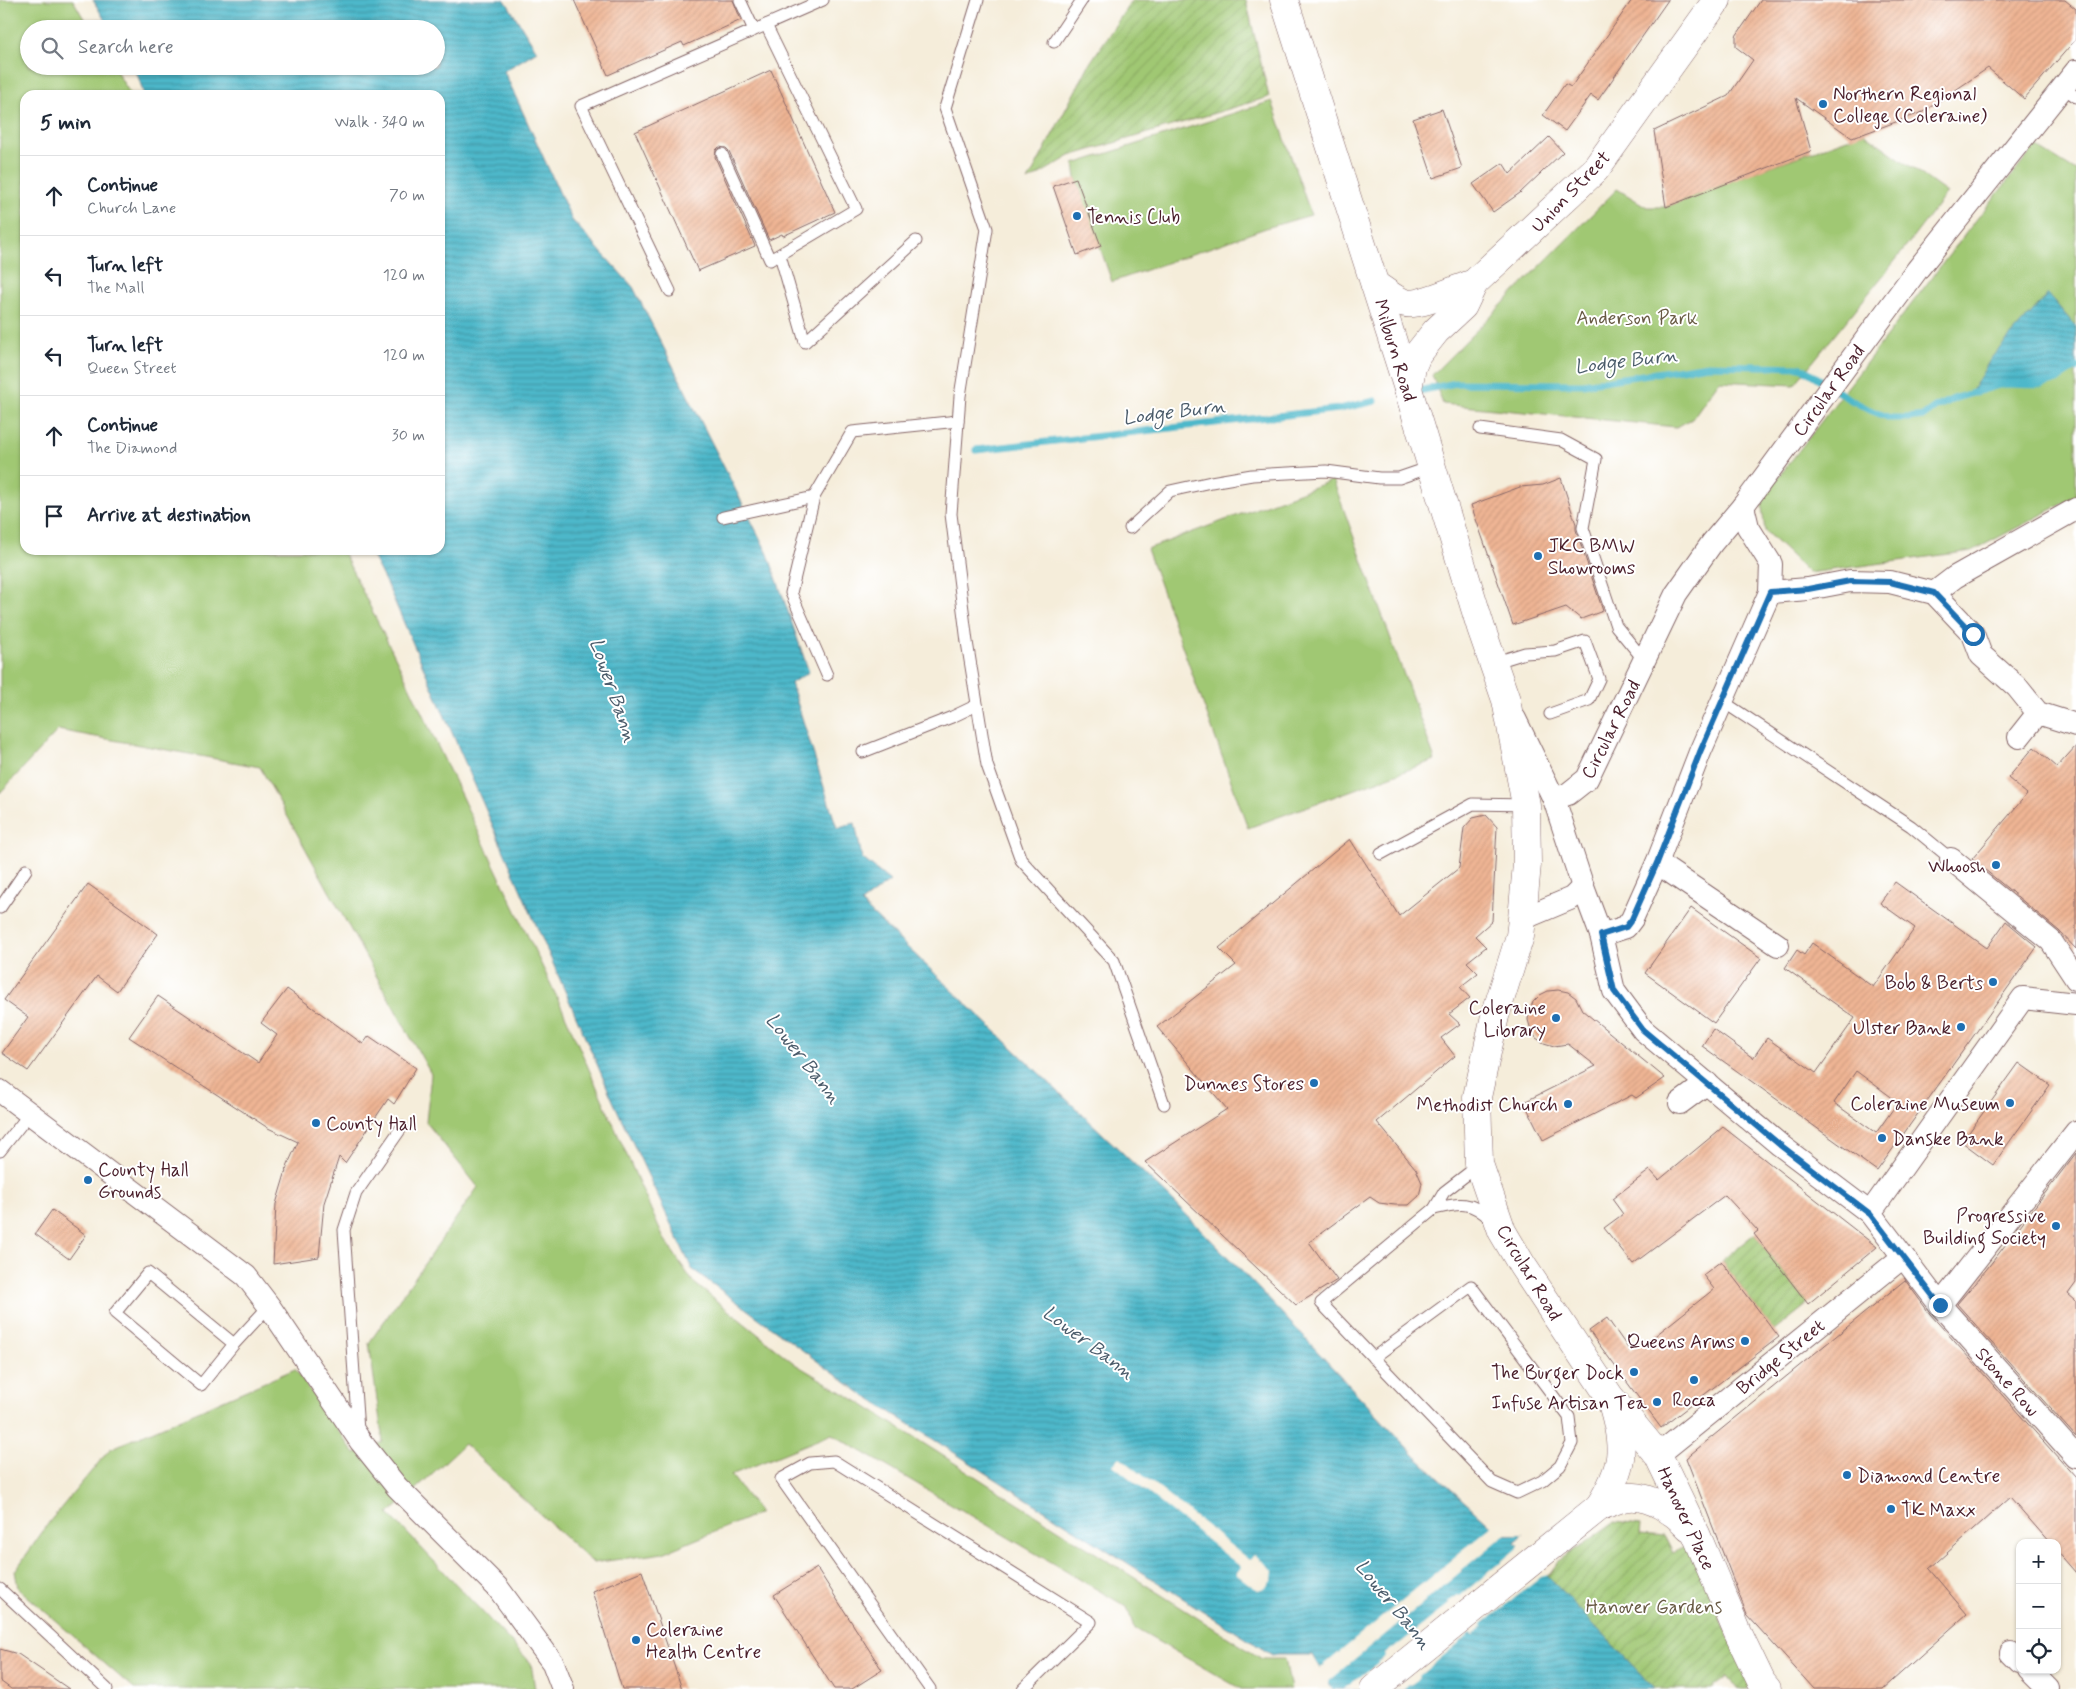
<!DOCTYPE html>
<html lang="en">
<head>
<meta charset="utf-8">
<style>
  :root { --surface:#fff; --page:#f6f6f7; --text:#1f2937; --muted:#747a83; --line:#e0e1e3 }
  body { margin:0; font-family:Mynerve,sans-serif; background:var(--page); color:var(--text) }
  .controls { position:absolute; right:15px; bottom:15px; display:grid; overflow:hidden; border-radius:10px; box-shadow:0 1px 4px #0004 }
  .controls button { width:45px; height:45px; display:grid; place-items:center; padding:0; border:0; border-bottom:1px solid var(--line); background:var(--surface); color:var(--text); font:25px sans-serif }
  .stop { position:absolute; width:15px; height:15px; margin:-11px; border:4px solid #1f6fb2; border-radius:50%; background:#fff }
  .stop.end { background:#1f6fb2; border-color:#fff; box-shadow:0 1px 5px #0008 }
  .list { margin:0; padding:0; list-style:none }
  h2 { display:flex; justify-content:space-between; align-items:center; height:65px; margin:0; padding:0 20px; font-size:21px }
  h2 small { font-size:16px; font-weight:400; color:var(--muted) }
  .list li { display:grid; grid-template-columns:32px 1fr auto; gap:15px; align-items:center; box-sizing:border-box; height:80px; padding:0 20px; border-top:1px solid var(--line) }
  .list b { display:block; font-size:19px; white-space:nowrap }
  .list p { margin:0; font-size:16px; white-space:nowrap; color:var(--muted) }
  .list em { font-size:16px; font-style:normal; color:var(--muted) }
  .icon { flex:none; width:28px; height:28px; fill:none; stroke:currentColor; stroke-width:2; stroke-linecap:round; stroke-linejoin:round }
  .map { position:relative; flex:none; width:2076px; height:1689px; overflow:hidden }
  .search { position:absolute; background:var(--surface); box-shadow:0 1px 4px #0004; left:20px; top:20px; width:425px; height:55px; display:flex; align-items:center; gap:12px; box-sizing:border-box; padding:0 18px; border-radius:28px; color:var(--muted); font-size:19px }
  .panel { position:absolute; background:var(--surface); box-shadow:0 1px 4px #0004; left:20px; top:90px; width:425px; height:465px; border-radius:15px }
  .map>svg:first-child { display:block }
  .park { fill:#a0c873; stroke:#75744f }
  .garden { fill:url(#garden-furrows); stroke:#75744f }
  .water { fill:url(#water-rules); stroke:#4c6c7a }
  .pier { fill:#f5edda }
  .lines { fill:none; stroke-linecap:round; stroke-linejoin:round }
  .stream { stroke:#4db8ca; stroke-width:7 }
  .building { fill:url(#building-hatch); fill-rule:evenodd }
  .lane-casing { stroke:#866768; stroke-width:13 }
  .street-casing { stroke:#866768; stroke-width:24 }
  .primary-casing { stroke:#866768; stroke-width:29 }
  .lane { stroke:#fff; stroke-width:11 }
  .street { stroke:#fff; stroke-width:22 }
  .primary { stroke:#fff; stroke-width:28 }
  .route { stroke:#1f6fb2; stroke-width:6 }
  .poi-dot { fill:#1f6fb2; stroke:#fff; stroke-width:2 }
  .labels { text-anchor:middle; stroke-width:4; stroke-linejoin:round; paint-order:stroke }
  .poi-label { font-size:19px; fill:#4a1f2b; stroke:#fff; text-anchor:end }
  .street-label { font-size:19px; fill:#4a1f2b; stroke:#fff }
  .park-label { font-size:19px; fill:#685a44; stroke:#fff }
  .water-label { font-size:20px; font-style:italic; fill:#4b5c6b; stroke:#fff }
</style>
</head>
<body>
<div class="map">
<svg width="2076" height="1689" viewBox="0 0 2076 1689">
  <defs>
    <pattern id="garden-furrows" width="10" height="10" patternUnits="userSpaceOnUse" patternTransform="scale(1.25)"><rect width="10" height="10" fill="#a0c873"/><path d="M-1 1l2-2M0 10L10 0M9 11l2-2" fill="none" stroke="#8bab64"/></pattern>
    <pattern id="water-rules" width="6" height="5" patternUnits="userSpaceOnUse" patternTransform="scale(1.25)"><rect width="6" height="5" fill="#4db8ca"/><path d="M0 2.5h6" fill="none" stroke="#4295a4"/></pattern>
    <pattern id="building-hatch" width="6" height="6" patternUnits="userSpaceOnUse" patternTransform="scale(1.25)"><rect width="6" height="6" fill="#efb594"/><path d="M-1 1l2-2M0 6l6-6M5 7l2-2" fill="none" stroke="#ce9b80"/></pattern>
  </defs>
  <rect width="100%" height="100%" fill="#fff"/>
  <filter id="ink" filterUnits="userSpaceOnUse"><feTurbulence type="fractalNoise" baseFrequency=".02" numOctaves="2"/><feDisplacementMap in="SourceGraphic" scale="10" xChannelSelector="R" yChannelSelector="G"/><feConvolveMatrix kernelMatrix="1 2 1 2 8 2 1 2 1" color-interpolation-filters="sRGB"/></filter>
  <filter id="wash" filterUnits="userSpaceOnUse"><feTurbulence type="fractalNoise" baseFrequency=".0096" numOctaves="4" result="noise"/><feDisplacementMap in="SourceGraphic" scale="20" xChannelSelector="R" yChannelSelector="G"/><feGaussianBlur stdDeviation="1.12" result="paint"/><feColorMatrix in="noise" values="0 0 0 0 0 0 0 0 0 0 0 0 0 0 0 0 0 1.4 0 .05"/><feComposite in="paint" operator="in"/></filter>
  <g filter="url(#wash)">
    <rect width="100%" height="100%" fill="#f5edda"/>
    <g class="park">
      <polygon points="0,0 73,0 90,29 29,29 29,66 113,66 131,95 25,95 25,550 342,550 404,675 562,1008 663,1237 693,1282 795,1364 857,1401 1262,1659 1285,1659 1291,1689 1241,1689 1134,1628 1127,1607 832,1434 731,1475 760,1513 663,1553 593,1563 464,1444 389,1514 531,1663 535,1689 134,1689 18,1588 15,1571 50,1521 110,1449 295,1369 355,1454 383,1442 369,1343 478,1187 426,1122 431,1074 260,767 58,730 0,793"/>
      <polygon points="1272,101 1311,215 1266,228 1112,282 1076,178 1074,164"/>
      <polygon points="1864,133 1947,193 1899,256 1794,385 1719,381 1692,419 1676,427 1443,404 1432,375 1617,189 1647,207 1666,207 1741,177"/>
      <polygon points="2036,146 2076,171 2076,497 1972,551 1809,573 1765,531 1761,500 1976,220"/>
      <polygon points="1333,480 1435,760 1248,828 1147,549"/>
    </g>
    <g class="garden">
      <polygon points="1132,0 1246,0 1269,97 1070,156 1028,181 1090,63"/>
      <polygon points="1754,1234 1808,1304 1774,1331 1721,1261"/>
      <polygon points="1614,1522 1641,1525 1640,1534 1664,1536 1673,1553 1688,1545 1750,1683 1748,1689 1738,1689 1728,1677 1712,1689 1655,1689 1547,1577 1558,1562"/>
    </g>
    <g class="water">
      <polygon points="93,0 505,0 537,51 504,71 572,220 633,287 768,554 809,672 791,683 837,828 855,823 862,858 890,881 861,903 1172,1200 1261,1291 1415,1456 1501,1535 1525,1533 1515,1542 1655,1689 1332,1689 1312,1655 1272,1655 862,1394 692,1269 614,1103 390,591 369,550 440,550 440,95 144,95 138,76 132,66 436,66 436,29 110,29"/>
      <polygon points="2048,294 2076,327 2076,368 2057,380 2042,385 2003,384 1971,393 1991,358"/>
    </g>
    <g class="pier">
      <polygon points="1120,1457 1249,1560 1254,1554 1273,1570 1272,1580 1265,1588 1257,1590 1236,1574 1241,1567 1113,1465"/>
      <polygon points="1493,1525 1502,1533 1525,1531 1527,1534 1506,1534 1328,1682 1332,1689 1329,1689 1318,1670"/>
      <polygon points="1519,1543 1548,1575 1541,1577 1531,1585 1482,1624 1483,1627 1473,1635 1471,1633 1419,1676 1420,1678 1410,1685 1408,1684 1402,1689 1344,1689 1385,1657 1384,1654 1392,1648 1393,1649 1449,1604 1448,1602 1458,1595 1460,1596 1516,1549"/>
    </g>
    <g class="lines">
      <g class="stream">
        <polyline points="1414,392 1456,383 1583,384 1708,365 1801,367 1849,399 1870,410 1890,418 1908,418 1924,416 1936,407 1956,398 2003,384 2042,385 2057,380 2076,368"/>
        <polyline points="976,450 1339,409 1375,401"/>
      </g>
    </g>
    <g id="blocks">
      <g class="building">
        <polygon points="574,0 733,0 741,20 684,46 682,42 608,75"/>
        <polygon points="1632,0 1668,0 1598,100 1591,95 1565,131 1543,115 1565,84 1571,87"/>
        <polygon points="1761,0 2065,0 2076,9 2076,39 2024,99 1988,68 1923,112 1852,138 1796,98 1811,151 1666,207 1654,131 1728,96 1753,60 1736,47 1736,36"/>
        <polygon points="771,70 835,212 783,236 782,234 769,240 729,151 726,148 719,147 716,150 715,157 755,246 698,271 635,132"/>
        <polygon points="1442,109 1462,168 1433,178 1413,119"/>
        <polygon points="1549,137 1563,152 1520,193 1493,212 1473,184 1503,163 1510,174"/>
        <polygon points="1076,178 1101,246 1077,255 1053,186"/>
        <polygon points="1561,478 1576,524 1576,530 1603,611 1581,619 1566,607 1513,625 1471,505 1520,487 1543,485"/>
        <polygon points="2076,746 2076,949 2059,931 1972,859 2027,794 2008,778 2034,747 2057,767"/>
        <polygon points="1486,815 1497,827 1492,921 1475,936 1486,947 1467,962 1478,973 1460,987 1470,998 1449,1014 1460,1024 1441,1038 1455,1056 1377,1122 1416,1169 1422,1183 1419,1196 1409,1205 1395,1205 1379,1203 1370,1197 1309,1242 1337,1280 1296,1305 1145,1162 1227,1109 1157,1027 1236,965 1219,948 1350,839 1399,916 1459,868 1464,828 1473,818"/>
        <path d="M1895 882 1987 948 2006 921 2037 947 1877 1171 1702 1046 1713 1029 1753 1058 1767 1038 1816 1073 1855 1018 1785 968 1797 950 1804 955 1812 943 1873 987 1915 928 1880 903ZM1856 1071 1898 1102 1876 1133 1834 1103Z"/>
        <polygon points="88,884 158,934 117,991 97,976 28,1071 2,1053 28,1017 4,1000"/>
        <polygon points="1691,908 1761,958 1714,1023 1645,973"/>
        <polygon points="287,989 363,1044 369,1036 416,1068 394,1104 388,1099 345,1163 339,1157 324,1203 319,1257 273,1264 276,1204 288,1164 298,1142 268,1128 129,1037 158,996 258,1063 277,1035 261,1023"/>
        <polygon points="1558,990 1568,992 1576,998 1582,1010 1665,1078 1636,1098 1632,1095 1543,1140 1524,1102 1596,1066 1568,1044 1554,1046 1544,1043 1536,1038 1531,1030 1528,1020 1529,1011 1533,1002 1540,995 1548,991"/>
        <polygon points="2019,1063 2050,1085 1993,1165 1962,1142"/>
        <polygon points="1723,1127 1877,1247 1808,1304 1754,1234 1758,1231 1725,1195 1633,1264 1604,1228 1623,1214 1612,1199 1650,1170 1659,1180"/>
        <polygon points="2076,1153 2076,1283 2068,1294 2076,1301 2076,1437 1957,1304 1986,1270"/>
        <polygon points="52,1210 86,1235 69,1259 35,1234"/>
        <polygon points="1721,1261 1779,1337 1661,1428 1589,1331 1607,1318 1630,1351 1644,1340 1646,1343 1714,1289 1703,1275"/>
        <polygon points="1905,1280 1930,1314 2076,1478 2076,1573 2057,1551 2057,1543 2050,1543 2010,1497 1929,1569 1967,1614 1883,1689 1814,1689 1747,1615 1686,1458"/>
        <polygon points="817,1568 882,1670 852,1689 834,1689 774,1595"/>
        <polygon points="642,1571 682,1689 622,1689 592,1591"/>
        <polygon points="0,1649 18,1654 69,1689 11,1689 0,1681"/>
      </g>
    </g>
  </g>
  <g filter="url(#ink)">
    <use href="#blocks" fill-opacity="0" stroke="#866768" stroke-width="1"/>
    <g class="lines">
      <defs>
        <g id="lane">
          <polyline points="740,0 754,30"/>
          <polyline points="978,0 945,108 987,229 960,396 951,514 967,642 987,765 1021,860 1114,961 1164,1104"/>
          <polyline points="1054,42 1082,0"/>
          <polyline points="2063,87 2076,97"/>
          <polyline points="722,154 770,260 856,209 766,25"/>
          <polyline points="780,255 805,342 916,241"/>
          <polyline points="670,291 581,106 823,0"/>
          <polyline points="1480,429 1561,440 1596,459 1583,528 1616,626 1644,660"/>
          <polyline points="723,517 814,497"/>
          <polyline points="1130,528 1170,491 1211,482 1252,475 1326,471 1379,478 1399,478 1431,467"/>
          <polyline points="1493,663 1525,653 1555,651 1585,641 1599,679 1589,700 1550,714"/>
          <polyline points="827,675 791,593 814,497 852,432 958,421"/>
          <polyline points="1722,701 1911,826 1951,859"/>
          <polyline points="863,752 952,717 977,705"/>
          <polyline points="1381,854 1473,804 1526,805"/>
          <polyline points="0,908 26,870"/>
          <polyline points="0,1151 30,1113"/>
          <path d="M1434 1209C1459 1203 1472 1200 1491 1220"/>
          <polyline points="234,1344 148,1273 115,1313 201,1385 234,1344 269,1306"/>
          <polyline points="1373,1358 1471,1286 1569,1417 1572,1443 1560,1466 1542,1481 1517,1493 1492,1482 1321,1303 1434,1209 1444,1192 1479,1165"/>
          <polyline points="358,1431 344,1230 356,1193 402,1127"/>
          <polyline points="0,1589 107,1689"/>
          <polyline points="930,1689 781,1479 810,1463 834,1461 1091,1622 1023,1689"/>
        </g>
        <g id="street">
          <polyline points="1770,592 1808,589 1850,581 1890,582 1934,593 1973,634 1981,655 2017,687 2038,713 2076,725"/>
          <polyline points="1934,593 1955,577 2076,509"/>
          <polyline points="1515,719 1554,799 1583,887 1601,935 1626,927 1632,919 1657,863 1700,752 1770,592 1771,564 1748,527 1743,506"/>
          <polyline points="2019,737 2038,713"/>
          <polyline points="1554,799 1568,794 1587,779 1676,594 1712,543 1743,506 1917,270 2076,71"/>
          <polyline points="1951,859 2051,941 2076,979"/>
          <polyline points="1657,863 1778,945"/>
          <polyline points="1522,919 1572,898 1583,887"/>
          <polyline points="1601,935 1614,991 1643,1030 1780,1145 1870,1213"/>
          <polyline points="2076,1004 2023,998 1870,1213 1940,1305 2076,1132"/>
          <polyline points="0,1091 246,1276 269,1306 361,1442 397,1487 498,1588 553,1663 563,1689"/>
          <polyline points="1680,1103 1707,1083"/>
          <polyline points="1940,1305 2076,1457"/>
          <polyline points="1658,1455 1903,1257"/>
          <polyline points="2011,1653 2020,1662"/>
          <polyline points="2029,1670 2048,1689"/>
        </g>
        <g id="primary">
          <polyline points="1284,0 1408,389 1481,628 1506,700 1526,805 1527,864 1522,919 1520,936 1495,1016 1477,1097 1479,1164 1502,1231 1522,1265 1610,1397 1658,1455 1696,1534 1738,1633 1762,1683 1767,1689"/>
          <path d="M1375 285C1384 290 1392 298 1402 302 1416 309 1458 288 1474 283L1595 170 1717 0"/>
          <polyline points="1408,389 1412,367 1417,355 1436,331 1463,306 1474,283"/>
          <path d="M1599 1507C1624 1467 1626 1449 1612 1403"/>
          <path d="M1374 1689 1599 1507C1609 1503 1618 1498 1628 1497 1651 1495 1675 1512 1689 1527"/>
        </g>
      </defs>
      <use href="#lane" class="lane-casing"/>
      <use href="#street" class="street-casing"/>
      <use href="#primary" class="primary-casing"/>
      <use href="#lane" class="lane"/>
      <use href="#street" class="street"/>
      <use href="#primary" class="primary"/>
    </g>
  </g>
  <g class="lines" filter="url(#ink)">
    <polyline class="route" points="1940,1305 1870,1214 1780,1145 1643,1030 1614,991 1601,935 1626,927 1632,919 1657,863 1700,752 1770,592 1808,589 1850,581 1890,582 1934,593 1973,634"/>
  </g>
  <g class="poi-dot">
    <circle cx="1823" cy="104" r="5"/>
    <circle cx="1077" cy="216" r="5"/>
    <circle cx="1538" cy="556" r="5"/>
    <circle cx="1996" cy="865" r="5"/>
    <circle cx="1993" cy="982" r="5"/>
    <circle cx="1556" cy="1018" r="5"/>
    <circle cx="1961" cy="1027" r="5"/>
    <circle cx="1314" cy="1083" r="5"/>
    <circle cx="2010" cy="1103" r="5"/>
    <circle cx="1568" cy="1104" r="5"/>
    <circle cx="316" cy="1123" r="5"/>
    <circle cx="1882" cy="1138" r="5"/>
    <circle cx="88" cy="1180" r="5"/>
    <circle cx="2056" cy="1226" r="5"/>
    <circle cx="1745" cy="1341" r="5"/>
    <circle cx="1634" cy="1372" r="5"/>
    <circle cx="1694" cy="1380" r="5"/>
    <circle cx="1657" cy="1402" r="5"/>
    <circle cx="1847" cy="1475" r="5"/>
    <circle cx="1891" cy="1509" r="5"/>
    <circle cx="636" cy="1640" r="5"/>
  </g>
  <g class="labels">
    <g class="poi-label">
      <text x="1833" y="100" text-anchor="start">Northern Regional<tspan x="1833" dy="22">College (Coleraine)</tspan></text>
      <text x="1087" y="223" text-anchor="start">Tennis Club</text>
      <text x="1548" y="552" text-anchor="start">JKC BMW<tspan x="1548" dy="22">Showrooms</tspan></text>
      <text x="1986" y="872">Whoosh</text>
      <text x="1983" y="989">Bob &amp; Berts</text>
      <text x="1546" y="1014">Coleraine<tspan x="1546" dy="22">Library</tspan></text>
      <text x="1951" y="1034">Ulster Bank</text>
      <text x="1304" y="1090">Dunnes Stores</text>
      <text x="2000" y="1110">Coleraine Museum</text>
      <text x="1558" y="1111">Methodist Church</text>
      <text x="326" y="1130" text-anchor="start">County Hall</text>
      <text x="1892" y="1145" text-anchor="start">Danske Bank</text>
      <text x="98" y="1176" text-anchor="start">County Hall<tspan x="98" dy="22">Grounds</tspan></text>
      <text x="2046" y="1222">Progressive<tspan x="2046" dy="22">Building Society</tspan></text>
      <text x="1735" y="1348">Queens Arms</text>
      <text x="1624" y="1379">The Burger Dock</text>
      <text x="1694" y="1406" text-anchor="middle">Rocca</text>
      <text x="1647" y="1409">Infuse Artisan Tea</text>
      <text x="1857" y="1482" text-anchor="start">Diamond Centre</text>
      <text x="1901" y="1516" text-anchor="start">TK Maxx</text>
      <text x="646" y="1636" text-anchor="start">Coleraine<tspan x="646" dy="22">Health Centre</tspan></text>
    </g>
    <g class="street-label">
      <text transform="translate(1570 191) rotate(-46)" y="7">Union Street</text>
      <text transform="translate(1396 350) rotate(73)" y="7">Milburn Road</text>
      <text transform="translate(1828 390) rotate(-54)" y="7">Circular Road</text>
      <text transform="translate(1610 729) rotate(-63)" y="7">Circular Road</text>
      <text transform="translate(1530 1272) rotate(59)" y="7">Circular Road</text>
      <text transform="translate(1780 1356) rotate(-39)" y="7">Bridge Street</text>
      <text transform="translate(2008 1381) rotate(48)" y="7">Stone Row</text>
      <text transform="translate(1687 1518) rotate(65)" y="7">Hanover Place</text>
    </g>
    <g class="park-label">
      <text x="1637" y="324">Anderson Park</text>
      <text x="1654" y="1613">Hanover Gardens</text>
    </g>
    <g class="water-label">
      <text transform="translate(1626 360) rotate(-7)" y="7">Lodge Burn</text>
      <text transform="translate(1174 411) rotate(-7)" y="7">Lodge Burn</text>
      <text transform="translate(614 690) rotate(71)" y="7">Lower Bann</text>
      <text transform="translate(804 1058) rotate(52)" y="7">Lower Bann</text>
      <text transform="translate(1089 1342) rotate(37)" y="7">Lower Bann</text>
      <text transform="translate(1394 1604) rotate(51)" y="7">Lower Bann</text>
    </g>
  </g>
</svg>
<div class="controls">
<button>+</button>
<button>−</button>
<button><svg class="icon" aria-label="locate" viewBox="0 0 24 24"><circle cx="12" cy="12" r="6"/><path d="M12 2v4M12 18v4M2 12h4M18 12h4"/></svg></button>
</div>
<div class="stop" style="left:1973px;top:634px"></div>
<div class="stop end" style="left:1940px;top:1305px"></div>
<div class="search"><svg class="icon" aria-label="search" viewBox="0 0 24 24"><circle cx="10" cy="10" r="6"/><path d="M15 15l6 6"/></svg>Search here</div>
<section class="panel">
<h2>5 min<small>Walk · 340 m</small></h2>
<ul class="list">
<li><svg class="icon" aria-label="ahead" viewBox="0 0 24 24"><path d="M12 20V5M6 11l6-6 6 6"/></svg><div><b>Continue</b><p>Church Lane</p></div><em>70 m</em></li>
<li><svg class="icon" aria-label="left" viewBox="0 0 24 24"><path d="M17 20v-9H6M10 6l-5 5 5 5"/></svg><div><b>Turn left</b><p>The Mall</p></div><em>120 m</em></li>
<li><svg class="icon" aria-label="left" viewBox="0 0 24 24"><path d="M17 20v-9H6M10 6l-5 5 5 5"/></svg><div><b>Turn left</b><p>Queen Street</p></div><em>120 m</em></li>
<li><svg class="icon" aria-label="ahead" viewBox="0 0 24 24"><path d="M12 20V5M6 11l6-6 6 6"/></svg><div><b>Continue</b><p>The Diamond</p></div><em>30 m</em></li>
<li><svg class="icon" aria-label="arrive" viewBox="0 0 24 24"><path d="M6 21V4h12l-3 4 3 4H6"/></svg><div><b>Arrive at destination</b></div></li>
</ul>
</section>
</div>
</body>
</html>
